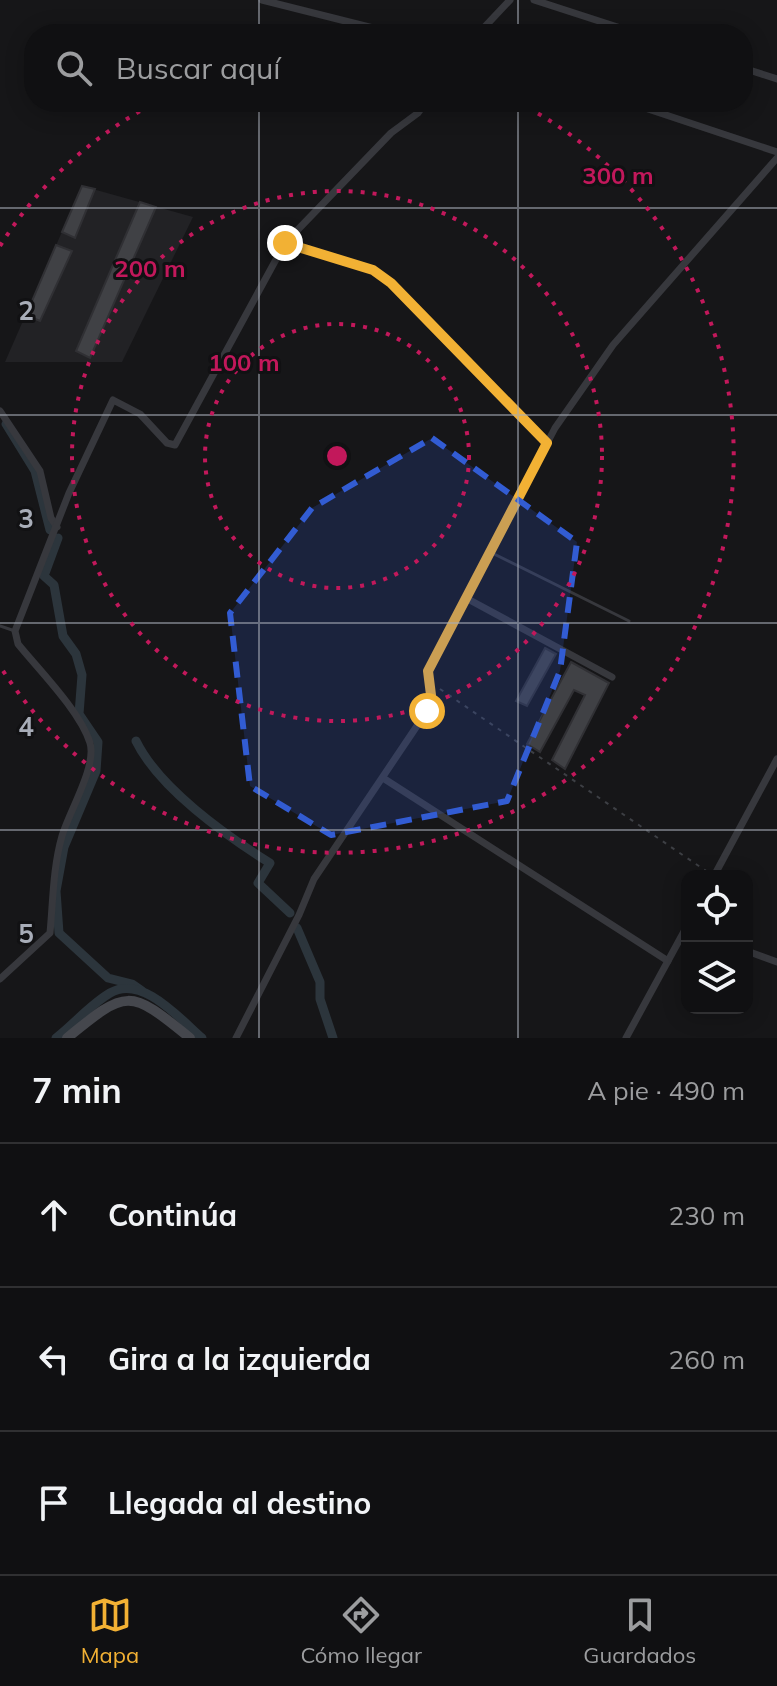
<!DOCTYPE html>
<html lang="es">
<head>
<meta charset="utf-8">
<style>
  :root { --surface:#101012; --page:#19191b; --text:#f1f3f6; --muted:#9c9d9f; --line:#303032; --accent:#f2b134 }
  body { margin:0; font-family:Mulish,sans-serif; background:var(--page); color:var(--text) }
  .controls { position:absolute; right:24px; bottom:24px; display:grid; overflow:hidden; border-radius:16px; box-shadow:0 4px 20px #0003 }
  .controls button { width:72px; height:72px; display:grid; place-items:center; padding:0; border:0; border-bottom:2px solid var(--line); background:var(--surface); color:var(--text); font:40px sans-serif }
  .stop { position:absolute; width:24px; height:24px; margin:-18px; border:6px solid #f2b134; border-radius:50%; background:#fff }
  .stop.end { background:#f2b134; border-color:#fff; box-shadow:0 2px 8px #0008 }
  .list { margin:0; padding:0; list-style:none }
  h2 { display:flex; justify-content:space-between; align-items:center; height:104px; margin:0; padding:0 32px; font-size:34px }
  h2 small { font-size:26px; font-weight:400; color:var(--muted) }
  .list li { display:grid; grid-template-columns:52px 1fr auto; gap:24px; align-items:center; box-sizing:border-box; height:144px; padding:0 32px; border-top:2px solid var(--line) }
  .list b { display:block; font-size:30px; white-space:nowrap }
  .list em { font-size:26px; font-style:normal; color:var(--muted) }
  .icon { flex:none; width:44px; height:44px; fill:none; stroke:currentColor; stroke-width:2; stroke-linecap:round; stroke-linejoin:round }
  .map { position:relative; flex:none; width:777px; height:1038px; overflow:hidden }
  .search { position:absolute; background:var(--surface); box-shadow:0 4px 20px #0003; left:24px; right:24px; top:24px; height:88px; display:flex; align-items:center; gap:20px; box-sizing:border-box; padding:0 28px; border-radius:32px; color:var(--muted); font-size:30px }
  .sheet { height:536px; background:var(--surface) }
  nav { display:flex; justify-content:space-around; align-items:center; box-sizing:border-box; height:112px; border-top:2px solid var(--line); background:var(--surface); font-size:22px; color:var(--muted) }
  nav a { display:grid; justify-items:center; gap:4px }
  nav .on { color:var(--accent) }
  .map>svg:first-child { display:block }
  .built { fill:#222225 }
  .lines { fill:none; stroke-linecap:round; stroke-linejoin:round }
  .canal { stroke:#2c353c; stroke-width:9 }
  .building { fill:#404145; stroke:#303034; stroke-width:2 }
  .path { stroke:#3d3f44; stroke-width:2; stroke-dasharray:4 6; stroke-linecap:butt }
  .lane { stroke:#37383d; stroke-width:3 }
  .street { stroke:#37383d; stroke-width:7 }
  .secondary { stroke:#45474d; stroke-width:10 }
  .route { stroke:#f2b134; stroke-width:10 }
  .marked { fill:#325cd3; fill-opacity:0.2; stroke:#325cd3; stroke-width:6; stroke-dasharray:16 10; stroke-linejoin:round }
  .grid { fill:none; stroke:#a8adb8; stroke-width:2; stroke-opacity:0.55 }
  .ring { fill:none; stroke:#c2185b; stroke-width:4; stroke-dasharray:4 8 }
  .grid-label { font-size:26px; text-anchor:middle; font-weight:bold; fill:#a8adb8; stroke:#111113; stroke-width:6; stroke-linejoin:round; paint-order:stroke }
  .centre { fill:#c2185b; stroke:#111113; stroke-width:4 }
  .ring-label { font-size:24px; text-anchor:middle; font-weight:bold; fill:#c2185b; stroke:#111113; stroke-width:6; stroke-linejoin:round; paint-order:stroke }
</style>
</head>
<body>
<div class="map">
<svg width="777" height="1038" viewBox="0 0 777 1038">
  <rect width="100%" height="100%" fill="#161618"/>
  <polygon class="built" points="82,186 193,217 122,362 5,362"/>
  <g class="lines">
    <g class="canal">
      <polyline points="6,424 35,471 50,530"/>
      <polyline points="58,538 44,576 54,585 63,636 76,654 82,675 79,714 98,742 96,771 64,847 56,891 59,933 108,978 132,984 142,991"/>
      <path d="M136 741C159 788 225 835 270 863L258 883 290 913"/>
      <polyline points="297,928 320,982 320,999 333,1038"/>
      <path d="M56 1038C74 1024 91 1004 110 993 142 974 180 1019 202 1038"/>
    </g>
  </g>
  <g class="building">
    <polygon points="82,186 95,189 75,238 62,232"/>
    <polygon points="140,202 156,207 90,358 76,351"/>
    <polygon points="56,245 72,251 40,321 26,315"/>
    <polygon points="545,648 556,654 527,706 516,701"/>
    <polygon points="571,662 609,683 565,769 552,760 585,695 574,690 540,752 527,744"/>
  </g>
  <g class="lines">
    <polyline class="path" points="440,689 709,873"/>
    <g class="lane">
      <polyline points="490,552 629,621"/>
      <polyline points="0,626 15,631"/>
    </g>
    <g class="street">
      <polyline points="262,0 397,34"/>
      <polyline points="534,0 639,34"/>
      <polyline points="478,34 510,0"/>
      <polyline points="743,68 777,79"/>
      <polyline points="627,102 777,152"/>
      <polyline points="285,243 373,270 391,283 547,443"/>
      <polyline points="0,411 40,471 51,518 57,527"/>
      <polyline points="466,598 612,677"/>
      <polyline points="383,778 668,961"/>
      <polyline points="714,876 777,759"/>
      <polyline points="747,951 777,962"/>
      <path d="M0 979 50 933C53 901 53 867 62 836 69 812 97 766 90 743 80 711 39 670 18 644L15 631 69 493 113 400 140 414 167 443 175 445 285 243 391 133 418 113 426 102"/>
      <polyline points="236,1038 299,915 314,879 427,711 431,695 428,671 555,428 613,345 777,158"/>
      <polyline points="626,1038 687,926"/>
    </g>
    <path class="secondary" d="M67 1038C127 989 129 988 190 1038"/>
  </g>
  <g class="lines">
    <polyline class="route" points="285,243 373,270 391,283 547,443 428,671 431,695 427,711"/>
  </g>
  <path class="marked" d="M432 438 577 542 560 671 507 801 331 835 250 786 230 613 312 508Z"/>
  <path class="grid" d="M259 0V34M518 0V34M259 102V1038M518 102V1038M0 208H777M0 415H777M0 623H777M0 830H777"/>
  <g class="ring">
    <circle cx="337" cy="456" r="132"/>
    <circle cx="337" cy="456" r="265"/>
    <path d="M0 246A397 397 0 0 1 157 102M517 102A397 397 0 1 1 0 666"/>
  </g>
  <g class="grid-label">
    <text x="26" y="320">2</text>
    <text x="26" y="528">3</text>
    <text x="26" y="736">4</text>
    <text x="26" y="943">5</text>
  </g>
  <circle cx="337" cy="456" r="12" class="centre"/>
  <g class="ring-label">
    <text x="618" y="184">300 m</text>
    <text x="150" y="277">200 m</text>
    <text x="244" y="371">100 m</text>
  </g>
</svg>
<div class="controls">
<button><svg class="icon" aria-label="locate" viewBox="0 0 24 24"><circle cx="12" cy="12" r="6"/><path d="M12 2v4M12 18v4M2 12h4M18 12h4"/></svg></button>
<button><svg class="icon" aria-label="layers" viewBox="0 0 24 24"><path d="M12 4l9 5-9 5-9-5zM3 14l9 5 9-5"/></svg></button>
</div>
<div class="stop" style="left:427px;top:711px"></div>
<div class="stop end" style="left:285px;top:243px"></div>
<div class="search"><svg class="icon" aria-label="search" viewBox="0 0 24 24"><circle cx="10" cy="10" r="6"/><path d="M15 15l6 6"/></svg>Buscar aquí</div>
</div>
<section class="sheet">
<h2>7 min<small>A pie · 490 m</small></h2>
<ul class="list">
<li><svg class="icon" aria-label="ahead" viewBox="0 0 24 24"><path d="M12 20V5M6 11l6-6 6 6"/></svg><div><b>Continúa</b></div><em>230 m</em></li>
<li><svg class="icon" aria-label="left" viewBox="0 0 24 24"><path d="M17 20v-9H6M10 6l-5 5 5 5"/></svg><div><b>Gira a la izquierda</b></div><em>260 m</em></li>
<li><svg class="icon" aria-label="arrive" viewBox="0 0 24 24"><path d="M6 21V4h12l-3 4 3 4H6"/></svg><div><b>Llegada al destino</b></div></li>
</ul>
</section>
<nav>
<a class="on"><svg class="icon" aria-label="map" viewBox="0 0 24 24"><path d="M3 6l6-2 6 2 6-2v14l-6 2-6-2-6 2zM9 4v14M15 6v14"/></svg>Mapa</a>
<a><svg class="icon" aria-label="directions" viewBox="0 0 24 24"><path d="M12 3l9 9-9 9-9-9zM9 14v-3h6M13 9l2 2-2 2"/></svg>Cómo llegar</a>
<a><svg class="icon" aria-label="saved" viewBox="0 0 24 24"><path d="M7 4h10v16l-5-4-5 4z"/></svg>Guardados</a>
</nav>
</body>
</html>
